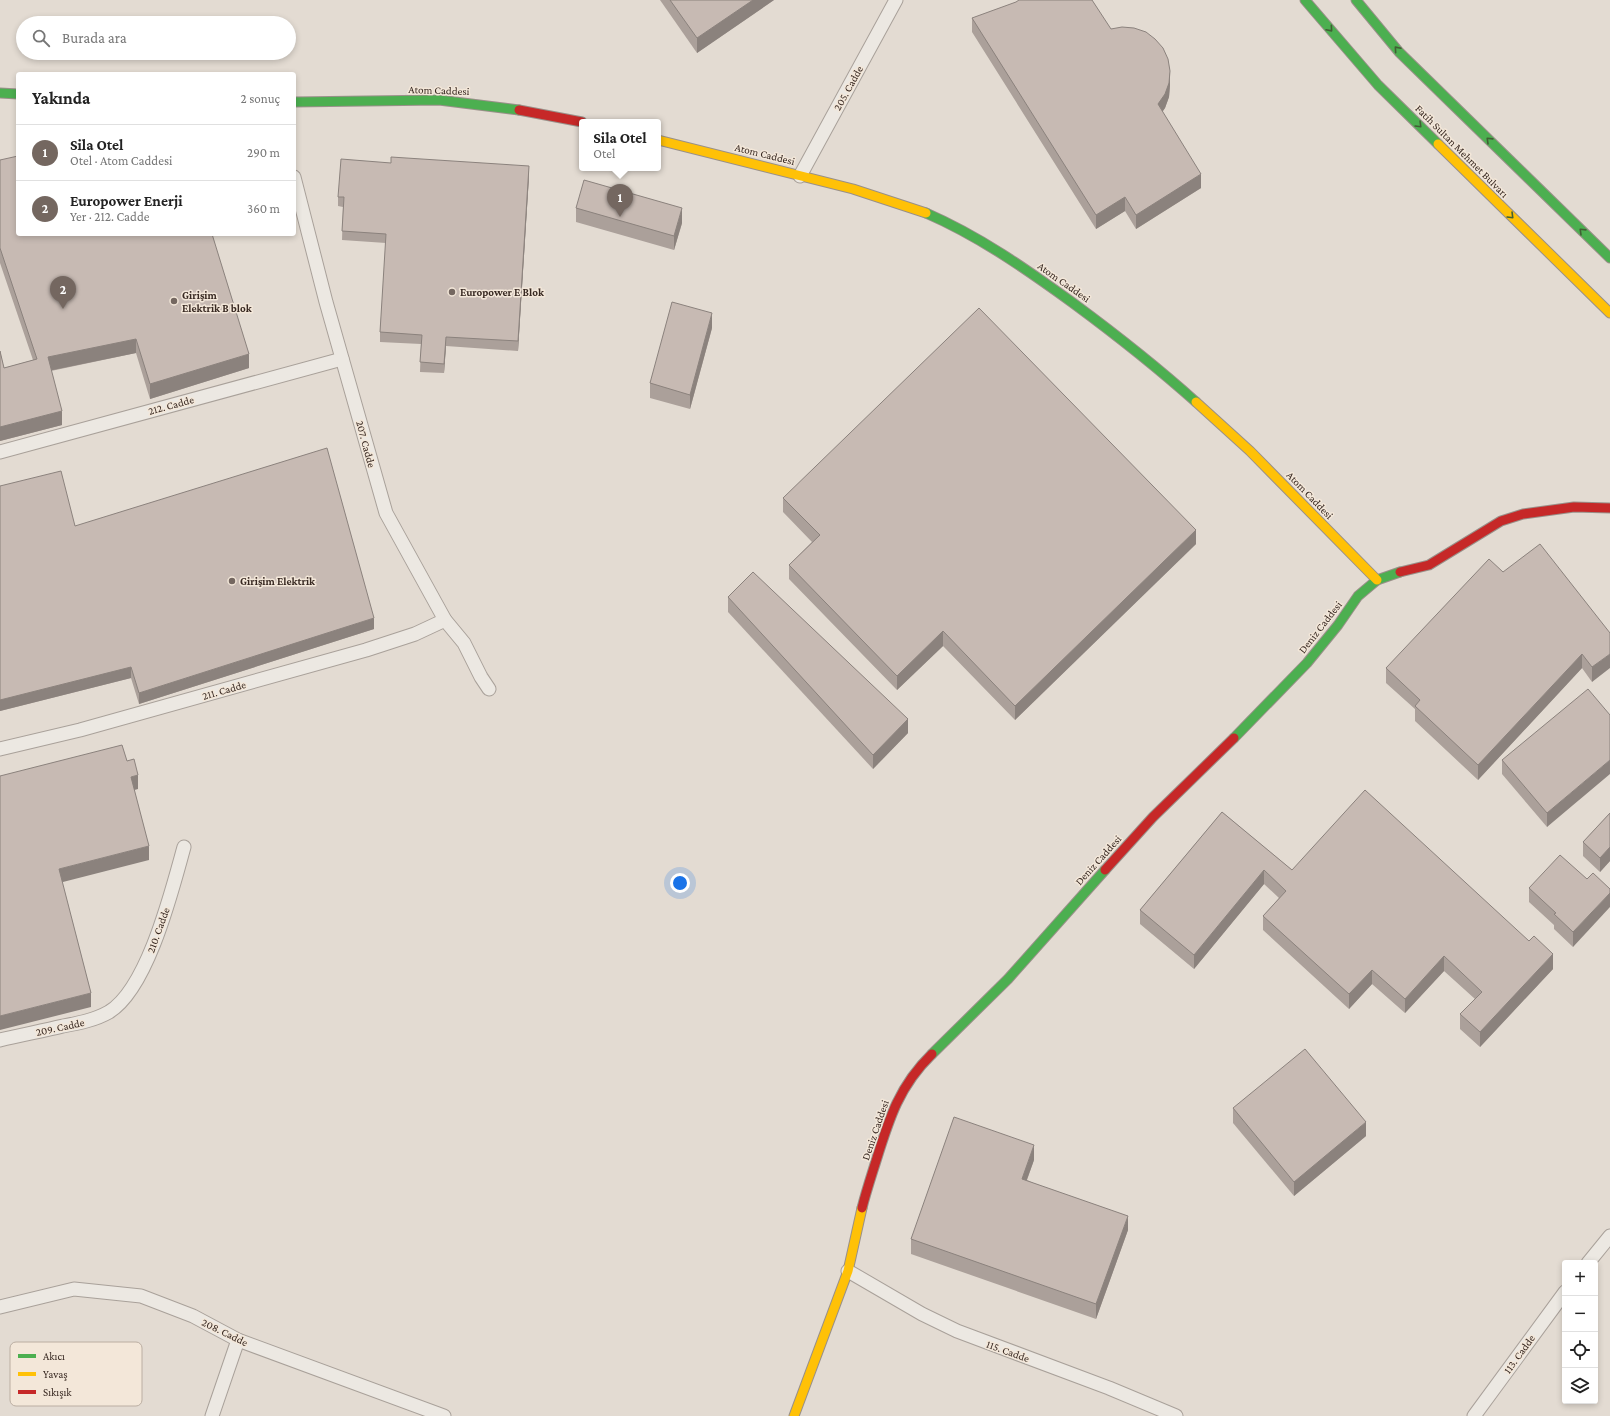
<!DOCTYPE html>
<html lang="tr">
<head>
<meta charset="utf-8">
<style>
  :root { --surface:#fff; --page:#f2f2f2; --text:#222; --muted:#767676; --line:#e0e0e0; --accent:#746760 }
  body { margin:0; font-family:"Crimson Pro",serif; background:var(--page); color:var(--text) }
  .controls { position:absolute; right:12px; bottom:12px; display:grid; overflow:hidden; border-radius:4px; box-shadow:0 2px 6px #0003 }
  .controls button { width:36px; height:36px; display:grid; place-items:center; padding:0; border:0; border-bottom:1px solid var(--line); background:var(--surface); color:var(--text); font:20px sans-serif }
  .you { position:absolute; left:680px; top:883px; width:14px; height:14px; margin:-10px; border:3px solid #fff; border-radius:50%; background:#1a73e8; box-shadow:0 0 0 6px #1a73e833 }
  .badge { display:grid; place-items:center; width:26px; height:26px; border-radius:50%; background:var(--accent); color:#fff; font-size:13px; font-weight:700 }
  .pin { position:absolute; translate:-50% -33px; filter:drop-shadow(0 1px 2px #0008) }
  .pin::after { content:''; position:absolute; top:21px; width:14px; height:12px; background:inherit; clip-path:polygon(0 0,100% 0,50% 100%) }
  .popup { position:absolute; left:579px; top:119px; width:82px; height:52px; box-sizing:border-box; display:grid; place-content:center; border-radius:4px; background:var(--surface); filter:drop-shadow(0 1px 3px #0005); font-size:13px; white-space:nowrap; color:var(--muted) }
  .popup b { font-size:15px; color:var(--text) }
  .popup::after { content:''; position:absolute; left:50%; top:100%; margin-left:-8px; border:8px solid transparent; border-top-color:var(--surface) }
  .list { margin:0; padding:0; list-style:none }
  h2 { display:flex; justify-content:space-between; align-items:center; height:52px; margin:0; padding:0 16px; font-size:17px }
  h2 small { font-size:13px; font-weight:400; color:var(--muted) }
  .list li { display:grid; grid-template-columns:26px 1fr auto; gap:12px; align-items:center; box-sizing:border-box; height:56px; padding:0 16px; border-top:1px solid var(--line) }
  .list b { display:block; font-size:15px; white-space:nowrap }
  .list p { margin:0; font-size:13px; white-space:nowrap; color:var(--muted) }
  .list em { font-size:13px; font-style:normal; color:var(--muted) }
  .icon { flex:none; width:22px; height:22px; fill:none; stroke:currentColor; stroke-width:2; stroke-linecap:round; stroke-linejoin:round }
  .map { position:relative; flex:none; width:1610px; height:1416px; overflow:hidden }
  .search { position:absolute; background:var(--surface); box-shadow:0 2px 6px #0003; left:16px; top:16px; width:280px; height:44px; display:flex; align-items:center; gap:10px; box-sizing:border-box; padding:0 14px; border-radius:22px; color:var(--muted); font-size:15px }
  .panel { position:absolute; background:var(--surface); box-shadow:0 2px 6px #0003; left:16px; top:72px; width:280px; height:164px; border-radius:4px }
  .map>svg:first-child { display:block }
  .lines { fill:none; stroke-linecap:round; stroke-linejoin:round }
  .street-casing { stroke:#a9a19a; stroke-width:15 }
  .fast-casing { stroke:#999089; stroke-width:11 }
  .slow-casing { stroke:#999089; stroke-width:11 }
  .jam-casing { stroke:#999089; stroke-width:11 }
  .street { stroke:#ece8e2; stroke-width:13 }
  .fast { stroke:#4caf50; stroke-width:9 }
  .slow { stroke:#ffc107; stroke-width:9 }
  .jam { stroke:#c62828; stroke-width:9 }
  .wall { fill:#aba09a }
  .shaded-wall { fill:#8b827d }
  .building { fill:#c7bab3; stroke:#8b827d }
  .oneway { stroke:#405f34 }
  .poi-dot { fill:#746760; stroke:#f3e7d9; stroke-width:1.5 }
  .labels { text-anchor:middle; stroke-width:3; stroke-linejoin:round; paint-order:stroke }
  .street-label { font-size:11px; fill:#382922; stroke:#f3e7d9 }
  .poi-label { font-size:11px; font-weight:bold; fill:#382922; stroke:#f3e7d9; text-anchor:start }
  .key { fill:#f3e7d9; stroke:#bbaea2; stroke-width:1 }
  .key-label { font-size:11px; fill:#382922 }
</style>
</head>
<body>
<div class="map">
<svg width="1610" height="1416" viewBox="0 0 1610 1416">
  <rect width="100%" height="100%" fill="#e3dbd2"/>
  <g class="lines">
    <defs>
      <g id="street">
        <polyline points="800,176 896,0"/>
        <polyline points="294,177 326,302 386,513 445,620 464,643 481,677 489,689"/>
        <polyline points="0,452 342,359"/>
        <polyline points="0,749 80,730 366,650 415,634 445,620"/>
        <path d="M0 1040C21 1035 42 1031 63 1026 79 1023 95 1020 109 1012 148 988 172 890 184 847"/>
        <polyline points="1588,1263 1610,1236"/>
        <polyline points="848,1271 922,1314 957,1331 1109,1388 1176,1416"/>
        <polyline points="0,1307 74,1289 141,1296 193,1316 238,1340 444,1416"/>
        <polyline points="212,1416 238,1340"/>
        <polyline points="1474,1416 1565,1292"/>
      </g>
      <g id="fast">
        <polyline points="1305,0 1378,85 1438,144"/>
        <polyline points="1356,0 1399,52 1610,258"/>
        <polyline points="0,93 18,94"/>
        <polyline points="294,102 439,100 519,110"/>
        <path d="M926 213C979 236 1026 269 1073 303 1115 334 1157 367 1196 402"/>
        <polyline points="1234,738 1307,663 1338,625 1358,596 1377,580 1400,572"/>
        <polyline points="932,1054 1008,979 1105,870"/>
      </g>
      <g id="slow">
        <polyline points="658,140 853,189 926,213"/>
        <polyline points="1438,144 1610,313"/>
        <polyline points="1196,402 1250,451 1377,580"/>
        <polyline points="794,1416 848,1271 862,1208"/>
      </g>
      <g id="jam">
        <polyline points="519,110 582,122"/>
        <polyline points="1400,572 1429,565 1501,521 1523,514 1574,507 1610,508"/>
        <polyline points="1105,870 1153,817 1234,738"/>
        <path d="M862 1208C866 1192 871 1177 876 1161 889 1119 899 1086 932 1054"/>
      </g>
    </defs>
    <use href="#street" class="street-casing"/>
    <use href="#fast" class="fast-casing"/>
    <use href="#slow" class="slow-casing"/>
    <use href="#jam" class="jam-casing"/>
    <use href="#street" class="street"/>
    <use href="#fast" class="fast"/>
    <use href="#slow" class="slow"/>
    <use href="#jam" class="jam"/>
  </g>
  <g class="wall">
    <polygon points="660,0 774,0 697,53"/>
    <polygon points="972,18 1111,29 1170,85 1169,97 1165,108 1162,112 1201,188 1136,229 1125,211 1096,229 972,32"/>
    <polygon points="0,160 249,368 150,399 136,353 51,371 62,425 0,441 0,351 4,368 33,360 0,263"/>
    <polygon points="529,176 518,351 446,346 444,373 420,372 421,344 380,342 380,332 386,243 342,240 343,207 338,206 338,197"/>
    <polygon points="576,208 682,223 674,250 576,222"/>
    <polygon points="712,328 690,409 650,398 650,383"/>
    <polygon points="0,486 75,526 374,629 139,704 131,678 0,711"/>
    <polygon points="783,498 1196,544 1015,720 943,646 897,690 789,579 789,565 812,542 783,512"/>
    <polygon points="1503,572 1610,633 1592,682 1582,668 1478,780 1415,721 1415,709 1386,683 1386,668"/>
    <polygon points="728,597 908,733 873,769 728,612"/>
    <polygon points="1610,715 1547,827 1502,774 1502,760"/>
    <polygon points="1222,812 1292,870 1553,969 1480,1047 1460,1029 1460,1014 1475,999 1444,971 1405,1013 1372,984 1349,1009 1263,930 1263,916 1279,898 1264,884 1194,969 1140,924 1140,910"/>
    <polygon points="1610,813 1610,861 1600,872 1583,856 1583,842"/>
    <polygon points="1587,879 1573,947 1554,929 1554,925 1529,902 1529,888"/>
    <polygon points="1233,1108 1366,1136 1294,1196 1233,1123"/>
    <polygon points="1034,1160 1027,1180 1128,1230 1096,1319 911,1254 911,1239"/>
  </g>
  <g class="shaded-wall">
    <polygon points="753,0 774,0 697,53 697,38"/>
    <polygon points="1170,71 1170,85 1169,97 1165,108 1158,118 1158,104"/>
    <polygon points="529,166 529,176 518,351 518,341"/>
    <polygon points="1201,174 1201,188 1136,229 1136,215"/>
    <polygon points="1125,197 1125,211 1096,229 1096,215"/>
    <polygon points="682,208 682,223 674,250 674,236"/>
    <polygon points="712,313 712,328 690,409 690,395"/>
    <polygon points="446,337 446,346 444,373 444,364"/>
    <polygon points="136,339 136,353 48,371 48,357"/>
    <polygon points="249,354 249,368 150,399 150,384"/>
    <polygon points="62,411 62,425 0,441 0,427"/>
    <polygon points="1196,530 1196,544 1015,720 1015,706"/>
    <polygon points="374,618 374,629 139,704 139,693"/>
    <polygon points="943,631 943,646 897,690 897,676"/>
    <polygon points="1582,654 1582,668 1478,780 1478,765"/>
    <polygon points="1610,654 1610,668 1592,682 1592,667"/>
    <polygon points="131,667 131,678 0,711 0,700"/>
    <polygon points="908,719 908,733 873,769 873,755"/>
    <polygon points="1610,760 1610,774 1547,827 1547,813"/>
    <polygon points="138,775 138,789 131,791 131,777"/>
    <polygon points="149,846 149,860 59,883 59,869"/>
    <polygon points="1610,847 1610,861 1600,872 1600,858"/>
    <polygon points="1264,870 1264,884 1194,969 1194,955"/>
    <polygon points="1610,893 1610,907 1573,947 1573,932"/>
    <polygon points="1553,954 1553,969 1480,1047 1480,1032"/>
    <polygon points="1444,956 1444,971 1405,1013 1405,999"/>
    <polygon points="1372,970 1372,984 1349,1009 1349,994"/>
    <polygon points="91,993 91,1007 0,1030 0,1016"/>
    <polygon points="1366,1122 1366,1136 1294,1196 1294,1182"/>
    <polygon points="1034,1145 1034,1160 1022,1193 1022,1179"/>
    <polygon points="1128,1216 1128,1230 1096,1319 1096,1304"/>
  </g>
  <g class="building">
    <polygon points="670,0 753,0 697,38"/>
    <polygon points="1019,0 1092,0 1111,29 1122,27 1134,28 1146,32 1155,39 1163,48 1168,59 1170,71 1169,83 1165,94 1158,104 1201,174 1136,215 1125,197 1096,215 972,18 1016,2"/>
    <polygon points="18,156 18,234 212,234 249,354 150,384 136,339 48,357 62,411 0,427 0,351 4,368 37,359 0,248 0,160"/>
    <polygon points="391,157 529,166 518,341 446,337 444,364 420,362 422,335 380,332 386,234 342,231 344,197 338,197 341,159 391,163"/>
    <polygon points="584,180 682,208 674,236 576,208"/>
    <polygon points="672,302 712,313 690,395 650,383"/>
    <polygon points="979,308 1196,530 1015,706 943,631 897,676 789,565 820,535 783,498"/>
    <polygon points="327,448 374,618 139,693 131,667 0,700 0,486 61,471 75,526"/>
    <polygon points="1540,544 1610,633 1610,654 1592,667 1582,654 1478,765 1415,706 1420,700 1386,668 1489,559 1503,572"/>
    <polygon points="753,572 908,719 873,755 728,597"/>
    <polygon points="1588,689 1610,715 1610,760 1547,813 1502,760"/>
    <polygon points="122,745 127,761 134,759 138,775 131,777 149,846 59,869 91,993 0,1016 0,776"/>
    <polygon points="1365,790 1529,941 1534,936 1553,954 1480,1032 1460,1014 1482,992 1444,956 1405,999 1372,970 1349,994 1263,916 1286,891 1264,870 1194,955 1140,910 1222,812 1292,870"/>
    <polygon points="1610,813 1610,847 1600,858 1583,842"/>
    <polygon points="1560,855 1587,879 1593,873 1610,889 1610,893 1573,932 1554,914 1556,913 1529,888"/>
    <polygon points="1305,1049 1366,1122 1294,1182 1233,1108"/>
    <polygon points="954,1117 1034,1145 1022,1179 1128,1216 1096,1304 911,1239"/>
  </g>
  <defs><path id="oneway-chevron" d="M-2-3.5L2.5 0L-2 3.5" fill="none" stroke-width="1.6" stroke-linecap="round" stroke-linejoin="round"/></defs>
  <g class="oneway">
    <use href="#oneway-chevron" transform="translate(1330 29) rotate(49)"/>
    <use href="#oneway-chevron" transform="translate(1397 49) rotate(-131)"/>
    <use href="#oneway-chevron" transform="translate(1419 125) rotate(45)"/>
    <use href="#oneway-chevron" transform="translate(1489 140) rotate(-136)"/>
    <use href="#oneway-chevron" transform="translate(1511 216) rotate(45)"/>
    <use href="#oneway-chevron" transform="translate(1582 231) rotate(-136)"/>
  </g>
  <g class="poi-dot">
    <circle cx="452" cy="292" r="4"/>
    <circle cx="174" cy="301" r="4"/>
    <circle cx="232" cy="581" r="4"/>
  </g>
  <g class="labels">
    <g class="street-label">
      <text transform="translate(848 88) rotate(-61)" y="4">205. Cadde</text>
      <text transform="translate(439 90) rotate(2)" y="4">Atom Caddesi</text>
      <text transform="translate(1462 151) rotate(45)" y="4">Fatih Sultan Mehmet Bulvarı</text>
      <text transform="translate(765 154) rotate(14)" y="4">Atom Caddesi</text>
      <text transform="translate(1064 282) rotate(35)" y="4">Atom Caddesi</text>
      <text transform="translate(171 405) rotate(-15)" y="4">212. Cadde</text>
      <text transform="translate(366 444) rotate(75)" y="4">207. Cadde</text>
      <text transform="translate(1310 495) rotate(46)" y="4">Atom Caddesi</text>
      <text transform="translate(1320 627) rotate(-52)" y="4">Deniz Caddesi</text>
      <text transform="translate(224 690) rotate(-16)" y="4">211. Cadde</text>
      <text transform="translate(1098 860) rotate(-48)" y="4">Deniz Caddesi</text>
      <text transform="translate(158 930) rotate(-70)" y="4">210. Cadde</text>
      <text transform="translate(60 1027) rotate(-12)" y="4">209. Cadde</text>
      <text transform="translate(875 1130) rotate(-71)" y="4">Deniz Caddesi</text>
      <text transform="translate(225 1332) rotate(26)" y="4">208. Cadde</text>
      <text transform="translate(1008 1351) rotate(20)" y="4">115. Cadde</text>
      <text transform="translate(1519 1354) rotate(-54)" y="4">113. Cadde</text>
    </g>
    <g class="poi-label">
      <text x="460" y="296">Europower E Blok</text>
      <text x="182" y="299">Girişim<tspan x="182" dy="13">Elektrik B blok</tspan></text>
      <text x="240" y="585">Girişim Elektrik</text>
    </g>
  </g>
  <rect x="10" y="1342" width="132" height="64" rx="6" class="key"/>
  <rect x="18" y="1354" width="18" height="4" fill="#4caf50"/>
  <rect x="18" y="1372" width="18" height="4" fill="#ffc107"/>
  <rect x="18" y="1390" width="18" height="4" fill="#c62828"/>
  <g class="key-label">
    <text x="43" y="1360">Akıcı</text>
    <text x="43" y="1378">Yavaş</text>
    <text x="43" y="1396">Sıkışık</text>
  </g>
</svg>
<div class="controls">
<button>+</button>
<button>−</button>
<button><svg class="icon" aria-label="locate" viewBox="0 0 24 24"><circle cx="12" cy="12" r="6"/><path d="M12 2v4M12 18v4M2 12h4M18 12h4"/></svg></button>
<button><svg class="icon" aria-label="layers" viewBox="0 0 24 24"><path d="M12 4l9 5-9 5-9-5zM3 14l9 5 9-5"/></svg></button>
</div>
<div class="you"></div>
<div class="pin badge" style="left:620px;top:217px">1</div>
<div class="popup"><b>Sila Otel</b>Otel</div>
<div class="pin badge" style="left:63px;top:309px">2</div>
<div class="search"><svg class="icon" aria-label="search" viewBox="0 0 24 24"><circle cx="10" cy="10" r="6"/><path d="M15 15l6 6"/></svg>Burada ara</div>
<section class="panel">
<h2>Yakında<small>2 sonuç</small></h2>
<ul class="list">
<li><span class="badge">1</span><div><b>Sila Otel</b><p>Otel · Atom Caddesi</p></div><em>290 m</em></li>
<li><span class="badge">2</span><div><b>Europower Enerji</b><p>Yer · 212. Cadde</p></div><em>360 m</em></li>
</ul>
</section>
</div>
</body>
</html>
